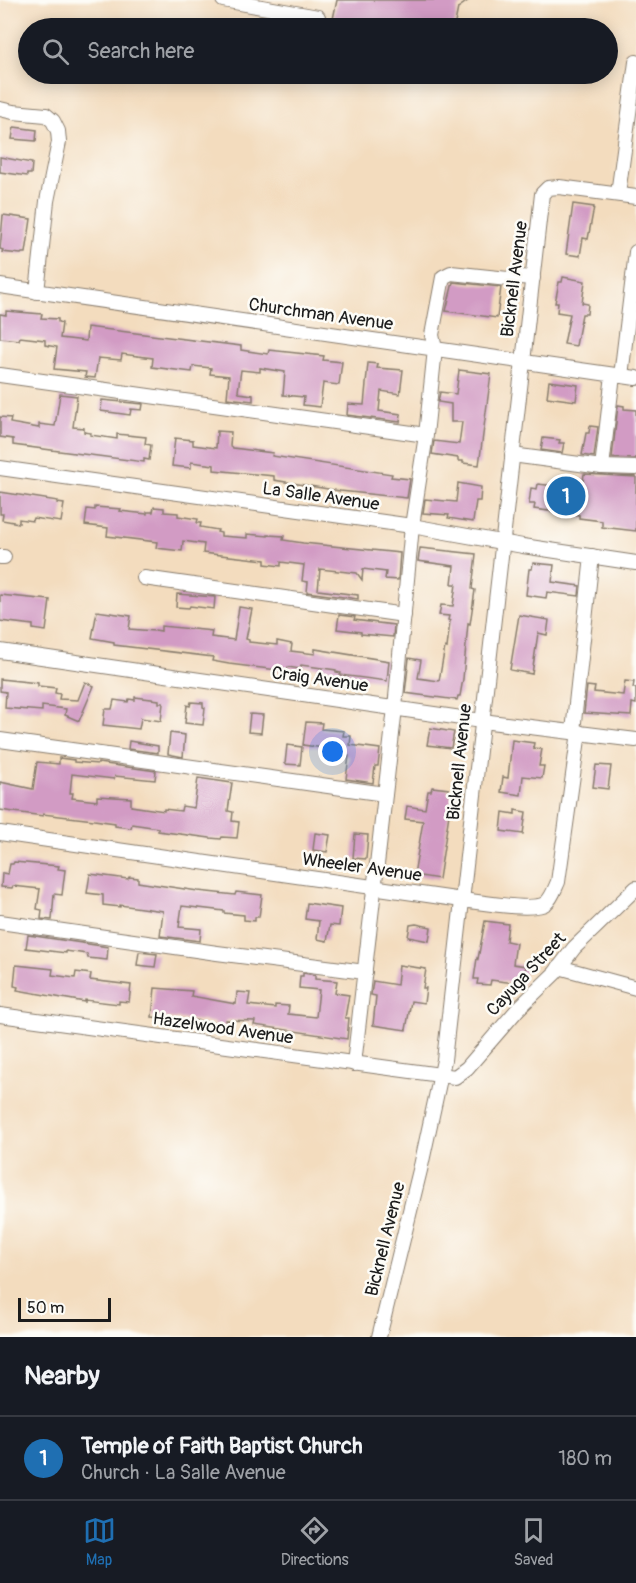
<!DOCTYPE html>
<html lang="en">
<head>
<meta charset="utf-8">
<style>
  :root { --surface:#171b24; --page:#242831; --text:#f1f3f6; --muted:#9ea1a6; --line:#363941; --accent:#1f6fb2 }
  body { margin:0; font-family:Pangolin,sans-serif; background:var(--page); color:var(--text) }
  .scale { position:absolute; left:18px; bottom:15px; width:93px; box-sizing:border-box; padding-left:6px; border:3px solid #1c1c1c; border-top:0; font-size:16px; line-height:21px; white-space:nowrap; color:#1c1c1c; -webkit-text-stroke:4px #fdfcf7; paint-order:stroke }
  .you { position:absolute; left:333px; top:752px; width:21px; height:21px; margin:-15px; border:4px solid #fff; border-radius:50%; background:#1a73e8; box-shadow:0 0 0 9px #1a73e833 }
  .badge { display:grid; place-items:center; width:39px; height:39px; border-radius:50%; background:var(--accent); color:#fff; font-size:20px; font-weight:700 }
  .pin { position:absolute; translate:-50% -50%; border:3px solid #fff; box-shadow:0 2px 6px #0006 }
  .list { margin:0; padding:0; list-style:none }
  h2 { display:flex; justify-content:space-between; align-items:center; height:78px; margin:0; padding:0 24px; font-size:26px }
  h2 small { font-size:20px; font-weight:400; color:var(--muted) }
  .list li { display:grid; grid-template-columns:39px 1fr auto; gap:18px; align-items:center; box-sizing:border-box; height:84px; padding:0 24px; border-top:2px solid var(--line) }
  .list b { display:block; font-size:22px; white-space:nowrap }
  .list p { margin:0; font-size:20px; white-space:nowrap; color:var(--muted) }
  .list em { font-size:20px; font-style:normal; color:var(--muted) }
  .icon { flex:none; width:33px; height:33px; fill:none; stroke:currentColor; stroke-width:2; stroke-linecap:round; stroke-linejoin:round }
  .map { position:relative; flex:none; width:636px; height:1337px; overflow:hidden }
  .search { position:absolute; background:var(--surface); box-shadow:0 3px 15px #0003; left:18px; right:18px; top:18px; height:66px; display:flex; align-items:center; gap:15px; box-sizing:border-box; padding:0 21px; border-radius:33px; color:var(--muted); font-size:22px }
  .sheet { height:162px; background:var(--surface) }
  nav { display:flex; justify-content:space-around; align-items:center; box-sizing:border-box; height:84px; border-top:2px solid var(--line); background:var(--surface); font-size:16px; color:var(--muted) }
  nav a { display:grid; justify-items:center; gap:3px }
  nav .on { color:var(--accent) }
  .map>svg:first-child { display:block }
  .building { fill:#d29bc4 }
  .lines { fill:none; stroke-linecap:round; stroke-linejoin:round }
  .minor-casing { stroke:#887c6d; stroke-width:16 }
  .minor { stroke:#fff; stroke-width:14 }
  .labels { text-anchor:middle; stroke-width:5; stroke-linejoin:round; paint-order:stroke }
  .street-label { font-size:18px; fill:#1c1c1c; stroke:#fdfcf7 }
</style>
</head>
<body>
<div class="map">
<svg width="636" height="1337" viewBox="0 0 636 1337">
  <rect width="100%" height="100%" fill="#fdfcf7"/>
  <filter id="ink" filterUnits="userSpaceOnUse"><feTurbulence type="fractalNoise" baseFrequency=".0167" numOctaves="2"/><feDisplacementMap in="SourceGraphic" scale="12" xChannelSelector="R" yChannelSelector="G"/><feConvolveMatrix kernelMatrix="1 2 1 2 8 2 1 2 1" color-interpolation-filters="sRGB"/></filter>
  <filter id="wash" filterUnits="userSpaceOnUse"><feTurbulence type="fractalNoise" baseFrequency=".008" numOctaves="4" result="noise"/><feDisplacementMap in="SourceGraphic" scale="24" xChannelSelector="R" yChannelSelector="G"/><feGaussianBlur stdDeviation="1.35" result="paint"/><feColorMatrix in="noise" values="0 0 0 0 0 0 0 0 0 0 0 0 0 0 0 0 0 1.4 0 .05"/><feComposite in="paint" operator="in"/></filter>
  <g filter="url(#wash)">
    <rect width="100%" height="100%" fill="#f3dcbe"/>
    <g id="blocks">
      <g class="building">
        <polygon points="337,0 469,0 458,8 454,28 390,28 386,22 377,28 333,19"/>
        <polygon points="14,127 37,130 36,141 12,139"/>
        <polygon points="0,157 32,163 31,174 27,174 27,176 0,172"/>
        <polygon points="573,204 594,207 588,239 583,238 580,256 566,254"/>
        <polygon points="3,215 31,219 26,253 22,253 21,254 2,252 3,250 0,249"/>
        <polygon points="563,277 585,281 582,303 588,304 587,314 582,314 576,346 564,344 570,314 557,312 558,303 555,303 559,282 562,282"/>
        <polygon points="453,282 501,287 497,318 446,311"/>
        <polygon points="6,311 42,314 41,318 58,319 58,322 62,323 60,338 86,341 87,327 241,346 241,350 268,354 269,350 324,356 323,360 342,362 339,385 323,383 320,407 303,405 304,397 283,395 285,372 260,368 260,372 241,370 238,391 239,393 253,395 253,401 227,398 229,376 210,374 211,368 193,366 192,372 152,367 153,358 122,354 121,360 98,358 95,378 85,377 86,372 54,369 57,347 45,345 45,340 20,337 19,340 0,338 0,314 6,315"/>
        <polygon points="368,363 378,364 377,368 403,370 400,394 381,391 379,411 401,414 400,422 347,415 348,404 364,405"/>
        <polygon points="459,370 491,374 479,465 463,463 463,461 458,461 458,458 432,454 434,441 459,444 462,422 451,422 451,404 438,402 440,392 456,394"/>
        <polygon points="549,381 578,385 576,401 547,397"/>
        <polygon points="60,394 77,396 73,427 84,428 84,432 91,433 90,435 117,439 117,434 146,437 145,444 151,445 149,460 144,459 144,462 13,445 13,439 0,437 0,417 11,418 10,423 39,428 39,424 55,426"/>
        <polygon points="102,400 143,404 142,410 131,409 130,415 101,411"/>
        <polygon points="618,405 624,406 624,409 636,410 636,459 612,458"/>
        <polygon points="590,426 598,427 594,457 582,455 586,433 589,433"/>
        <polygon points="217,431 231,432 230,446 233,448 273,453 272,456 392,474 391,477 410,479 407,498 340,491 274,480 274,476 214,470 214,465 191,462 191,468 172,466 175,438 193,440 193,445 216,448"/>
        <polygon points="543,438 560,440 559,443 564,443 562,453 541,450"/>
        <polygon points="584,474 636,477 636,531 602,527 602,521 579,518 579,515 534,509 535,504 529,504 531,488 537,489 538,484 582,489"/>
        <polygon points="458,483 481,487 480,501 476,501 473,522 448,518 449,515 423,513 425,499 456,502"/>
        <polygon points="0,492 58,501 57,503 64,504 61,522 33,518 32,521 19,519 19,523 2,520 3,514 0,514"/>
        <polygon points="95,507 121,509 120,511 147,514 147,512 153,512 154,507 164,508 164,512 178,513 178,516 198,519 197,523 201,523 200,527 218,530 217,532 221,533 221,536 247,538 247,534 268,536 268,535 284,536 283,540 303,543 400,553 398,580 385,579 386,572 363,569 362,580 357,573 320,569 318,590 358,595 358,599 307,592 308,582 302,581 304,565 281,562 281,566 265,564 265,560 203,553 204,544 183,541 182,551 156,548 157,542 107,536 108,528 85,525 87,509 95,510"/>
        <polygon points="420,548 476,554 472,589 475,590 470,624 468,623 463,679 460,696 458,696 457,700 405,693 409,658 421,660 418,678 439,681 445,647 447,648 450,621 448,620 449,616 439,615 441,605 453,606 456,584 452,584 454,566 418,561"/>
        <polygon points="533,563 554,565 552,582 580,586 579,596 547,592 546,598 526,595 529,569 532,569"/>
        <polygon points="177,594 215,597 214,609 190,606 189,608 176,607"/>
        <polygon points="0,595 50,600 46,631 33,629 33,625 0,621"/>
        <polygon points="239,607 252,609 246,639 249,640 249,642 277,645 277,641 292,644 291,651 315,654 315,649 389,661 387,681 340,675 341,673 336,672 336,670 301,665 300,669 288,667 286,671 229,664 212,661 213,657 114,645 114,642 92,638 97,611 131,616 129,629 154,631 155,630 161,631 161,626 203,630 212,631 211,637 234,640"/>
        <polygon points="339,615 355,617 354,620 394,625 393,637 361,634 361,632 337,629"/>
        <polygon points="519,615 549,620 547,635 538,633 532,674 510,670"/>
        <polygon points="0,679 38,683 38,686 56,688 55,693 60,694 59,699 78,700 85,682 94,686 79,721 65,715 66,709 42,706 42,711 5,708 6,692 0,691"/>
        <polygon points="625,681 634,682 633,688 636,688 636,704 632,703 631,716 584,713 587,686 595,687 594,692 623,695"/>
        <polygon points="135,697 159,700 159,703 163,703 161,721 141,718 139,729 103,725 105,709 112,709 114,700 128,702 129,699 135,700"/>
        <polygon points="191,702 203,703 203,707 205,708 203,725 185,723 187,705 190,706"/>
        <polygon points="250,714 263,715 261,733 248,732"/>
        <polygon points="306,722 322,723 321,729 344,731 343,736 351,736 350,745 380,749 378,766 375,766 373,783 346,779 349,756 338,755 338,750 303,745"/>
        <polygon points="430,728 454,732 451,748 427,745"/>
        <polygon points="170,733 185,735 183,757 168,754"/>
        <polygon points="512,740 534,743 533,748 542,749 539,766 544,766 542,778 523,776 521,795 501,792 503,777 508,778"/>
        <polygon points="129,741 158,746 158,753 128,749"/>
        <polygon points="287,745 302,747 300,765 285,764"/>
        <polygon points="59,758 74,760 74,762 98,764 98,763 156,771 155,780 115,776 114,779 72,774 70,793 73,793 72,798 97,801 97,796 131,798 131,806 164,811 164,809 181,811 182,806 194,808 198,778 232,783 228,811 233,812 232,821 239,822 237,838 222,837 221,839 210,838 158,831 158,828 132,824 131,828 115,826 115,823 94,820 43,814 43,816 0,810 0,782 33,789 37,762 59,764"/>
        <polygon points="596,765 611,766 608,789 593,787"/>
        <polygon points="432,787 449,789 448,794 452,795 439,879 414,875 423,821 405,819 407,806 425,809 428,791 431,791"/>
        <polygon points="515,810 526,812 523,834 501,831 503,812 515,814"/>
        <polygon points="315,833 330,835 327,852 313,850"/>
        <polygon points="355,834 368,835 366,859 353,858"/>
        <polygon points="14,862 59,866 58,869 65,870 62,895 54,894 52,920 41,919 42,910 37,909 40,889 13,886 12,888 1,887 2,873 8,874 10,864 13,864"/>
        <polygon points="90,874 128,879 129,877 138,878 138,882 144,883 198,891 235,895 236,892 262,895 259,917 255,917 255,921 244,920 244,915 224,913 224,911 182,906 179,927 201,929 200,941 160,936 163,911 120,905 120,907 103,905 103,895 87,893"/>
        <polygon points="307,903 341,908 339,926 330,925 327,941 317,939 319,921 305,919"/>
        <polygon points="485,921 508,924 506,941 516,943 513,964 526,966 523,984 491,980 490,985 477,984 478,979 474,979 477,958 478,959"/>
        <polygon points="416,924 431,927 429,941 408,937 410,925"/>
        <polygon points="28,935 108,947 107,960 88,958 87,954 66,951 66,953 26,948"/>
        <polygon points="139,952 157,954 155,967 137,965"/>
        <polygon points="16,965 53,969 52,975 75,978 76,972 91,974 90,980 131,985 129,1002 119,1001 119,1004 85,1000 85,1002 17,990 18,987 14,986"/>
        <polygon points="399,965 426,969 423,988 426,988 424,1003 411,1001 406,1030 373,1025 376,996 371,995 373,981 397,985"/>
        <polygon points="303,973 315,975 315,979 337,981 335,993 349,995 345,1018 349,1018 347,1039 254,1025 255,1021 226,1020 225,1028 215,1027 215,1023 202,1021 152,1017 155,988 192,991 191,996 236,1004 237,992 250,993 248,1005 275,1008 275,1005 289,1006 288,1014 316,1017 319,990 299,988 300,976 303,976"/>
      </g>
    </g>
  </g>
  <g filter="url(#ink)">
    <use href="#blocks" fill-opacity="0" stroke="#887c6d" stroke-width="1.5"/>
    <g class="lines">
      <defs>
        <g id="minor">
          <polyline points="223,0 318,17"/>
          <polyline points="0,109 13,112 46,115 53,121 58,131 59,142 47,201 37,292"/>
          <polyline points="618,194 636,62"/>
          <polyline points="0,286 636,378"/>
          <polyline points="0,375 426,435"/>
          <polyline points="621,376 636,252"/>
          <polyline points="512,455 602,467 636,468"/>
          <polyline points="602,467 613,375"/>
          <polyline points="0,468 412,526 523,546 636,563"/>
          <polyline points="0,557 4,557"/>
          <polyline points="144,578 404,615"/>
          <polyline points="0,651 482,721 636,740"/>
          <polyline points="573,731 592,556"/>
          <polyline points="0,740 385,794"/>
          <path d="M0 833 462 900C478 902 535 912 546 903 552 898 555 888 558 882L579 732"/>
          <polyline points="0,922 217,953 365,972"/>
          <polyline points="559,967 636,988"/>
          <polyline points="0,1015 455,1077 467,1068 518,1009 555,973 574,948 636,888"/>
          <polyline points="354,1064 395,708 412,526 426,435 435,349 432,335 443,277 451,273 508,279 520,277 533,278"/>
          <polyline points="379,1337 421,1166 444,1060 542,194 548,188 559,187 636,197"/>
        </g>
      </defs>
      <use href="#minor" class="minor-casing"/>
      <use href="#minor" class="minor"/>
    </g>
  </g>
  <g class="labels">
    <g class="street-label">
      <text transform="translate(514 279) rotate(-83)" y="6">Bicknell Avenue</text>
      <text transform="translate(321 314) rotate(8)" y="6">Churchman Avenue</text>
      <text transform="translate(321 496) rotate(8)" y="6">La Salle Avenue</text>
      <text transform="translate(320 679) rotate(8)" y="6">Craig Avenue</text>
      <text transform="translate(459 762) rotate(-84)" y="6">Bicknell Avenue</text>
      <text transform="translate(362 867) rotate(8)" y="6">Wheeler Avenue</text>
      <text transform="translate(526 974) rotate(-47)" y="6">Cayuga Street</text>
      <text transform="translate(223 1028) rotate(8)" y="6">Hazelwood Avenue</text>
      <text transform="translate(385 1239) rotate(-76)" y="6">Bicknell Avenue</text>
    </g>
  </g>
</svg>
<div class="scale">50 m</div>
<div class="you"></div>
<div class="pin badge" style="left:566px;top:496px">1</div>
<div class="search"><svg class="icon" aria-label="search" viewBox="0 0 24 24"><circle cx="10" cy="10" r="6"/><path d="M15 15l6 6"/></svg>Search here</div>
</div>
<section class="sheet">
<h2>Nearby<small></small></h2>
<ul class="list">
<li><span class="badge">1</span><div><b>Temple of Faith Baptist Church</b><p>Church · La Salle Avenue</p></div><em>180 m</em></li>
</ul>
</section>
<nav>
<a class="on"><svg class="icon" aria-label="map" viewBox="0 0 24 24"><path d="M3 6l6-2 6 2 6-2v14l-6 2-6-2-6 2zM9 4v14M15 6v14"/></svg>Map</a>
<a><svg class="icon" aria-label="directions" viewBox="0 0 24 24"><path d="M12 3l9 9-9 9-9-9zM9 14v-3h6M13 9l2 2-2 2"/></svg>Directions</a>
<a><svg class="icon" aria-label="saved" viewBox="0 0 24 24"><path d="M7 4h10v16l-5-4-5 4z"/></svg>Saved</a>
</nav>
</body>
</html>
